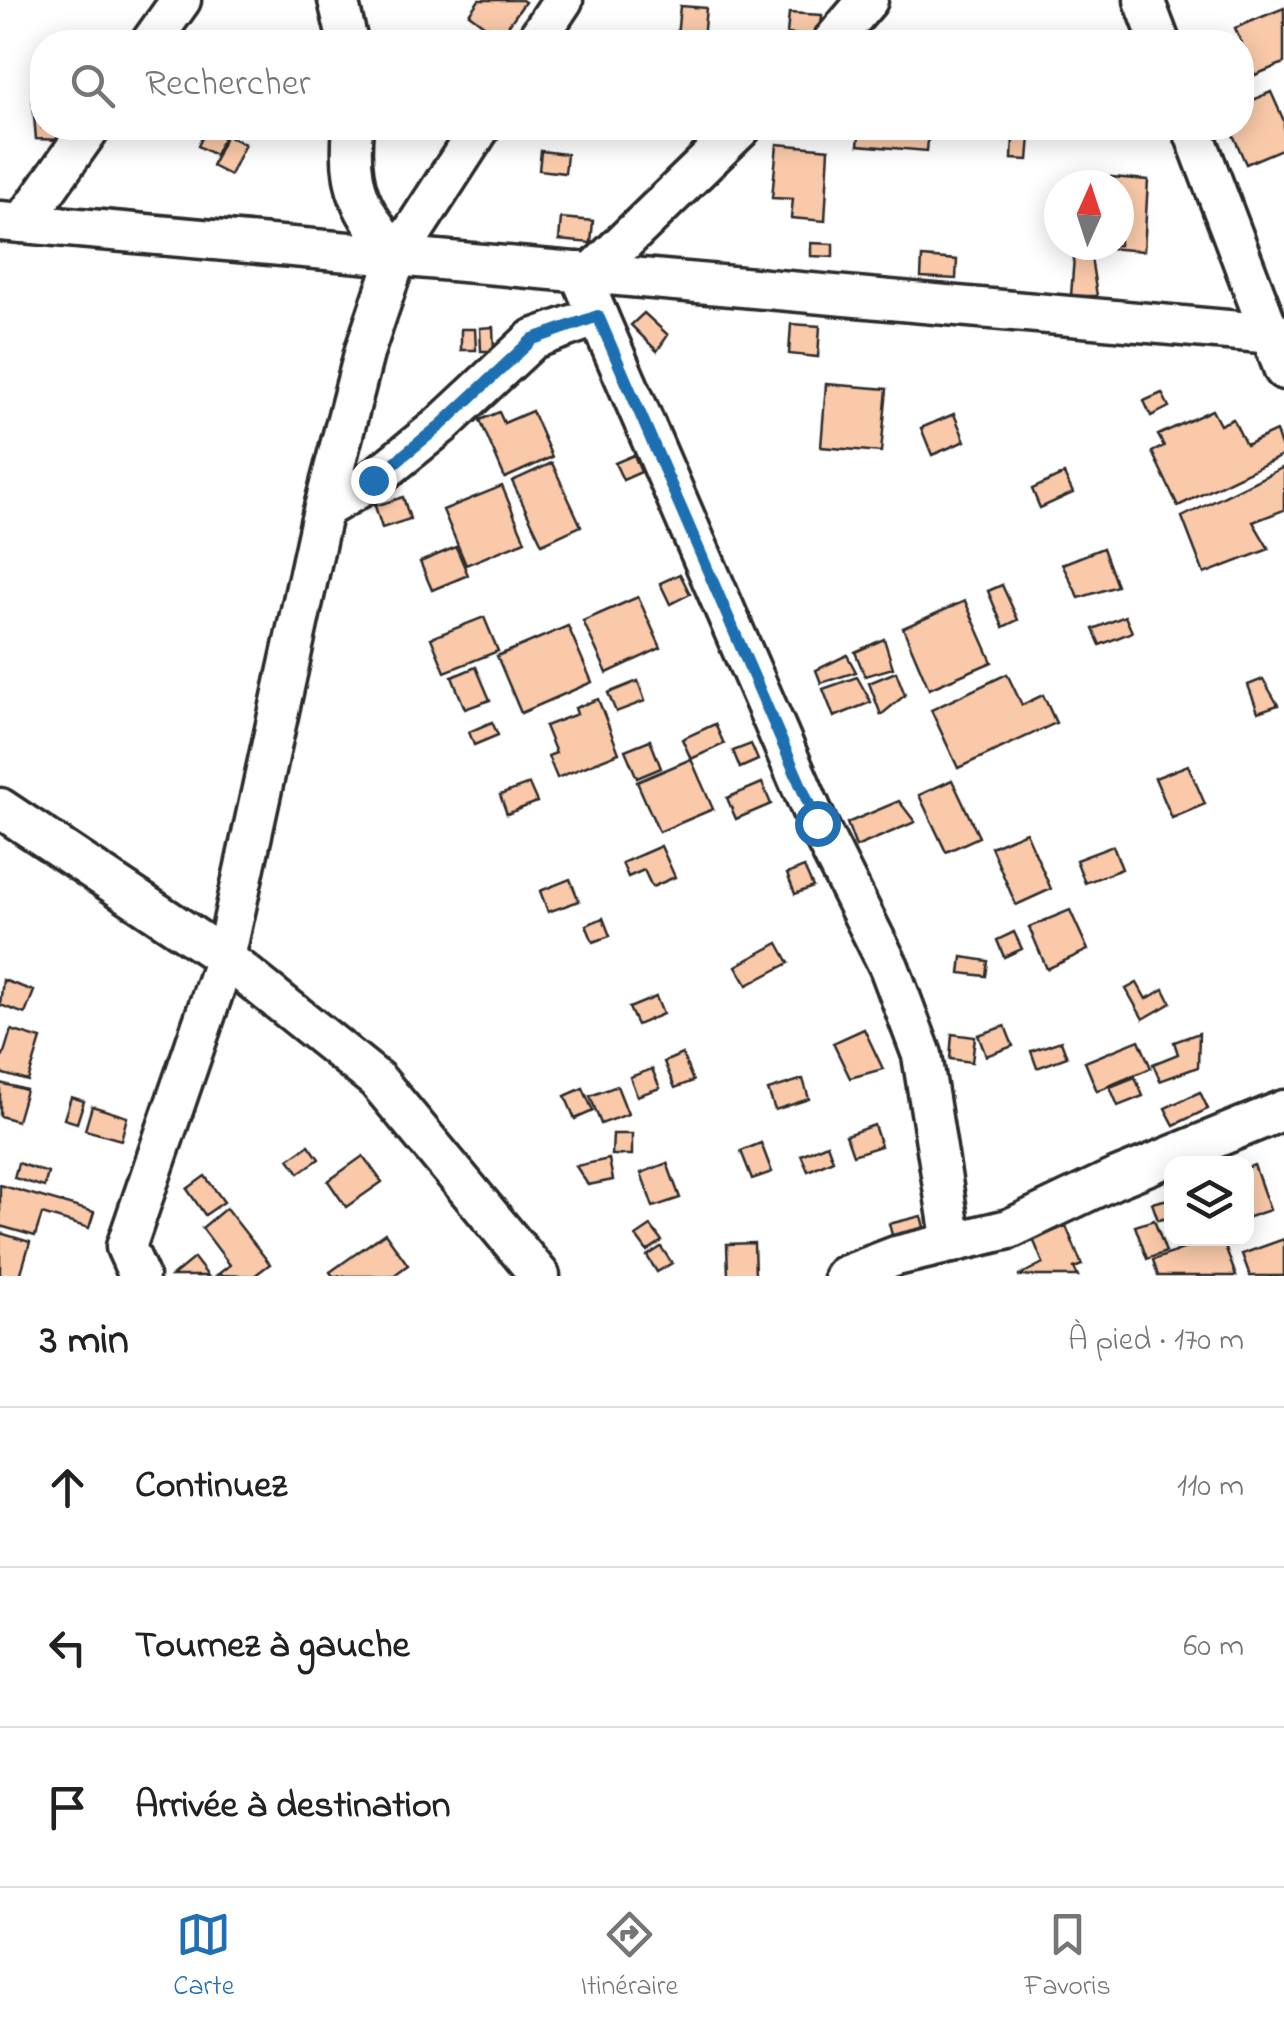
<!DOCTYPE html>
<html lang="fr">
<head>
<meta charset="utf-8">
<style>
  :root { --surface:#fff; --page:#f2f2f2; --text:#222; --muted:#767676; --line:#e0e0e0; --accent:#1f6fb2 }
  body { margin:0; font-family:"Indie Flower",sans-serif; background:var(--page); color:var(--text) }
  .controls { position:absolute; right:30px; bottom:30px; display:grid; overflow:hidden; border-radius:20px; box-shadow:0 5px 25px #0003 }
  .controls button { width:90px; height:90px; display:grid; place-items:center; padding:0; border:0; border-bottom:2px solid var(--line); background:var(--surface); color:var(--text); font:50px sans-serif }
  .compass { position:absolute; left:1044px; top:170px; width:90px; height:90px; border-radius:50%; background:var(--surface); box-shadow:0 5px 25px #0003; rotate:3deg }
  .stop { position:absolute; width:30px; height:30px; margin:-22px; border:8px solid #1f6fb2; border-radius:50%; background:#fff }
  .stop.end { background:#1f6fb2; border-color:#fff; box-shadow:0 2px 10px #0008 }
  .list { margin:0; padding:0; list-style:none }
  h2 { display:flex; justify-content:space-between; align-items:center; height:130px; margin:0; padding:0 40px; font-size:42px }
  h2 small { font-size:32px; font-weight:400; color:var(--muted) }
  .list li { display:grid; grid-template-columns:65px 1fr auto; gap:30px; align-items:center; box-sizing:border-box; height:160px; padding:0 40px; border-top:2px solid var(--line) }
  .list b { display:block; font-size:38px; white-space:nowrap }
  .list em { font-size:32px; font-style:normal; color:var(--muted) }
  .icon { flex:none; width:55px; height:55px; fill:none; stroke:currentColor; stroke-width:2; stroke-linecap:round; stroke-linejoin:round }
  .map { position:relative; flex:none; width:1284px; height:1276px; overflow:hidden }
  .search { position:absolute; background:var(--surface); box-shadow:0 5px 25px #0003; left:30px; right:30px; top:30px; height:110px; display:flex; align-items:center; gap:25px; box-sizing:border-box; padding:0 35px; border-radius:40px; color:var(--muted); font-size:38px }
  .sheet { height:610px; background:var(--surface) }
  nav { display:flex; justify-content:space-around; align-items:center; box-sizing:border-box; height:140px; border-top:2px solid var(--line); background:var(--surface); font-size:28px; color:var(--muted) }
  nav a { display:grid; justify-items:center; gap:5px }
  nav .on { color:var(--accent) }
  .map>svg:first-child { display:block }
  .building { fill:#f9c9a9; stroke:#2b2b2b; stroke-width:2.5 }
  .lines { fill:none; stroke-linecap:round; stroke-linejoin:round }
  .minor-casing { stroke:#2b2b2b; stroke-width:45 }
  .minor { stroke:#fff; stroke-width:38 }
  .route { stroke:#1f6fb2; stroke-width:12 }
</style>
</head>
<body>
<div class="map">
<svg width="1284" height="1276" viewBox="0 0 1284 1276">
  <rect width="100%" height="100%" fill="#fff"/>
  <filter id="ink" filterUnits="userSpaceOnUse"><feTurbulence type="fractalNoise" baseFrequency=".01" numOctaves="2"/><feDisplacementMap in="SourceGraphic" scale="20" xChannelSelector="R" yChannelSelector="G"/><feConvolveMatrix kernelMatrix="1 2 1 2 8 2 1 2 1" color-interpolation-filters="sRGB"/></filter>
  <g filter="url(#ink)">
    <g class="building">
      <polygon points="479,0 522,0 525,2 500,37 469,14"/>
      <polygon points="680,6 706,8 703,39 677,37"/>
      <polygon points="1284,8 1284,63 1255,75 1235,28"/>
      <polygon points="789,13 822,15 821,37 787,34"/>
      <polygon points="1271,92 1284,121 1284,148 1246,164 1230,128 1242,128 1242,105"/>
      <polygon points="32,93 42,93 42,128 67,128 63,140 36,139"/>
      <polygon points="207,128 225,134 215,155 198,146"/>
      <polygon points="860,128 929,128 927,151 858,145"/>
      <polygon points="226,135 245,144 230,175 212,166"/>
      <polygon points="1013,135 1030,136 1028,160 1012,159"/>
      <polygon points="777,144 829,149 825,221 791,218 793,199 772,198"/>
      <polygon points="541,151 567,154 565,173 539,170"/>
      <polygon points="1086,175 1148,180 1144,251 1080,246 1119,245 1119,185 1085,185"/>
      <polygon points="561,218 593,221 591,243 559,240"/>
      <polygon points="811,243 833,244 833,257 811,256"/>
      <polygon points="922,257 957,260 956,279 921,277"/>
      <polygon points="1074,257 1091,257 1097,296 1071,296"/>
      <polygon points="644,313 668,335 657,351 631,325"/>
      <polygon points="791,324 820,326 818,357 789,354"/>
      <polygon points="493,327 494,351 481,351 480,328"/>
      <polygon points="461,329 475,329 476,350 461,350"/>
      <polygon points="826,384 887,389 881,452 821,447"/>
      <polygon points="1162,393 1169,407 1151,416 1144,401"/>
      <polygon points="1212,410 1220,425 1233,419 1246,445 1276,431 1284,455 1178,506 1152,452 1164,446 1158,435"/>
      <polygon points="532,411 552,457 505,478 480,420 499,412 504,423"/>
      <polygon points="954,414 965,441 932,455 921,428"/>
      <polygon points="634,455 641,472 623,480 615,463"/>
      <polygon points="552,463 581,526 542,544 512,481"/>
      <polygon points="1284,467 1284,510 1253,522 1269,549 1204,574 1182,517"/>
      <polygon points="1064,474 1073,493 1040,508 1032,489"/>
      <polygon points="502,486 525,541 466,565 443,510"/>
      <polygon points="403,497 410,519 382,528 375,506"/>
      <polygon points="456,547 468,575 432,590 420,562"/>
      <polygon points="1103,548 1117,586 1079,598 1062,564"/>
      <polygon points="680,574 690,594 670,604 660,583"/>
      <polygon points="1002,585 1018,620 1003,627 988,591"/>
      <polygon points="638,597 661,648 607,673 583,621"/>
      <polygon points="965,601 992,662 929,689 903,628"/>
      <polygon points="1125,616 1132,632 1100,645 1093,629"/>
      <polygon points="484,617 498,651 445,672 431,638"/>
      <polygon points="568,626 592,682 521,713 497,656"/>
      <polygon points="884,639 893,668 865,676 855,652"/>
      <polygon points="847,655 856,672 821,683 816,670"/>
      <polygon points="476,667 490,700 465,709 452,677"/>
      <polygon points="896,672 905,695 881,715 869,683"/>
      <polygon points="1007,674 1022,705 1043,695 1056,723 958,768 931,710"/>
      <polygon points="857,677 871,702 834,717 823,689"/>
      <polygon points="1263,679 1278,705 1258,712 1248,685"/>
      <polygon points="638,681 645,701 616,712 608,693"/>
      <polygon points="598,699 619,753 557,778 548,756 556,753 545,726 577,714 575,708"/>
      <polygon points="492,722 498,735 474,745 469,732"/>
      <polygon points="715,724 724,744 691,759 682,739"/>
      <polygon points="650,740 661,768 637,778 625,750"/>
      <polygon points="751,744 758,760 740,768 733,751"/>
      <polygon points="691,759 713,809 659,832 637,782"/>
      <polygon points="1188,765 1205,804 1172,818 1155,778"/>
      <polygon points="952,780 979,837 946,852 919,795"/>
      <polygon points="762,783 771,804 736,819 727,798"/>
      <polygon points="529,784 537,802 507,814 500,795"/>
      <polygon points="899,801 915,822 856,847 847,823"/>
      <polygon points="1026,832 1051,889 1016,905 991,847"/>
      <polygon points="661,846 675,877 652,887 644,870 628,877 622,863"/>
      <polygon points="1113,846 1122,869 1085,883 1076,860"/>
      <polygon points="804,867 813,887 795,894 787,874"/>
      <polygon points="570,879 579,901 548,912 540,891"/>
      <polygon points="1070,910 1088,950 1047,969 1029,927"/>
      <polygon points="603,918 610,936 593,942 586,925"/>
      <polygon points="1014,932 1022,949 1004,957 997,940"/>
      <polygon points="778,943 789,963 747,985 736,966"/>
      <polygon points="962,957 988,961 986,976 960,973"/>
      <polygon points="3,980 34,991 25,1014 0,1005"/>
      <polygon points="1137,983 1146,999 1164,989 1171,1003 1143,1019 1126,989"/>
      <polygon points="656,997 663,1014 637,1025 629,1008"/>
      <polygon points="1005,1026 1013,1046 986,1056 978,1035"/>
      <polygon points="864,1029 883,1069 850,1078 833,1043"/>
      <polygon points="11,1030 41,1039 28,1081 0,1073 0,1054 3,1056"/>
      <polygon points="1199,1033 1198,1067 1160,1081 1153,1064 1178,1054 1174,1042"/>
      <polygon points="952,1034 975,1037 972,1062 950,1059"/>
      <polygon points="1139,1040 1151,1068 1097,1091 1085,1062"/>
      <polygon points="1061,1041 1067,1057 1037,1068 1031,1051"/>
      <polygon points="682,1054 693,1081 675,1088 664,1062"/>
      <polygon points="652,1069 660,1088 637,1096 630,1077"/>
      <polygon points="1135,1077 1143,1096 1118,1106 1110,1087"/>
      <polygon points="803,1079 809,1099 775,1110 768,1090"/>
      <polygon points="0,1083 26,1090 17,1121 0,1116"/>
      <polygon points="617,1086 628,1114 601,1124 590,1096"/>
      <polygon points="583,1088 593,1111 575,1119 565,1096"/>
      <polygon points="1200,1092 1208,1109 1174,1125 1165,1108"/>
      <polygon points="71,1097 84,1101 77,1123 64,1119"/>
      <polygon points="92,1106 127,1117 121,1140 85,1130"/>
      <polygon points="874,1125 881,1146 853,1155 846,1135"/>
      <polygon points="613,1134 632,1134 632,1155 612,1155"/>
      <polygon points="761,1143 772,1172 752,1179 741,1151"/>
      <polygon points="827,1144 833,1160 808,1171 801,1155"/>
      <polygon points="309,1145 319,1159 299,1173 289,1159"/>
      <polygon points="363,1156 382,1182 346,1207 328,1181"/>
      <polygon points="609,1159 613,1180 588,1185 576,1166"/>
      <polygon points="18,1163 48,1173 44,1187 14,1178"/>
      <polygon points="667,1163 680,1198 653,1207 641,1173"/>
      <polygon points="1254,1165 1270,1210 1246,1218 1246,1168"/>
      <polygon points="205,1176 224,1202 205,1215 187,1189"/>
      <polygon points="0,1185 94,1212 89,1228 42,1214 35,1236 0,1226"/>
      <polygon points="1172,1198 1172,1217 1158,1220 1152,1203"/>
      <polygon points="226,1208 270,1264 254,1276 217,1275 230,1265 202,1228"/>
      <polygon points="921,1216 926,1234 894,1242 889,1224"/>
      <polygon points="1154,1220 1166,1252 1147,1259 1135,1226"/>
      <polygon points="651,1226 662,1241 647,1251 636,1236"/>
      <polygon points="1066,1226 1082,1265 1074,1268 1078,1276 1018,1276 1043,1263 1033,1239"/>
      <polygon points="0,1233 30,1242 20,1276 0,1276"/>
      <polygon points="385,1233 408,1265 393,1276 333,1276 330,1272"/>
      <polygon points="1213,1238 1222,1238 1236,1276 1158,1276 1153,1260"/>
      <polygon points="1284,1239 1284,1276 1250,1276 1242,1254"/>
      <polygon points="754,1243 755,1276 728,1276 727,1244"/>
      <polygon points="661,1247 672,1263 657,1272 647,1256"/>
      <polygon points="194,1258 208,1276 172,1276"/>
    </g>
    <g class="lines">
      <defs>
        <g id="minor">
          <polyline points="338,0 348,42"/>
          <polyline points="1144,0 1160,42"/>
          <polyline points="151,42 181,0"/>
          <polyline points="535,42 563,0"/>
          <polyline points="832,42 868,0"/>
          <path d="M353 128C347 189 361 210 397 256"/>
          <polyline points="1192,128 1284,370"/>
          <polyline points="0,221 1284,335"/>
          <polyline points="23,223 90,128"/>
          <polyline points="595,270 741,128"/>
          <polyline points="579,272 817,823 889,967 922,1055 952,1243"/>
          <polyline points="324,509 373,480 441,425 533,339 598,316"/>
          <polyline points="0,808 225,958 377,1080 540,1276"/>
          <polyline points="139,1276 126,1247 225,958 320,523 365,350 397,256 480,128"/>
          <polyline points="844,1276 896,1256 1009,1229 1112,1180 1284,1110"/>
        </g>
      </defs>
      <use href="#minor" class="minor-casing"/>
      <use href="#minor" class="minor"/>
    </g>
  </g>
  <g class="lines" filter="url(#ink)">
    <polyline class="route" points="373,480 441,425 533,339 598,316 817,823"/>
  </g>
</svg>
<div class="controls">
<button><svg class="icon" aria-label="layers" viewBox="0 0 24 24"><path d="M12 4l9 5-9 5-9-5zM3 14l9 5 9-5"/></svg></button>
</div>
<svg class="compass" viewBox="-18 -18 36 36"><path d="M0-13l5 13h-10z" fill="#e53935"/><path d="M0 13l5-13h-10z" fill="#767676"/></svg>
<div class="stop" style="left:817px;top:823px"></div>
<div class="stop end" style="left:373px;top:480px"></div>
<div class="search"><svg class="icon" aria-label="search" viewBox="0 0 24 24"><circle cx="10" cy="10" r="6"/><path d="M15 15l6 6"/></svg>Rechercher</div>
</div>
<section class="sheet">
<h2>3 min<small>À pied · 170 m</small></h2>
<ul class="list">
<li><svg class="icon" aria-label="ahead" viewBox="0 0 24 24"><path d="M12 20V5M6 11l6-6 6 6"/></svg><div><b>Continuez</b></div><em>110 m</em></li>
<li><svg class="icon" aria-label="left" viewBox="0 0 24 24"><path d="M17 20v-9H6M10 6l-5 5 5 5"/></svg><div><b>Tournez à gauche</b></div><em>60 m</em></li>
<li><svg class="icon" aria-label="arrive" viewBox="0 0 24 24"><path d="M6 21V4h12l-3 4 3 4H6"/></svg><div><b>Arrivée à destination</b></div></li>
</ul>
</section>
<nav>
<a class="on"><svg class="icon" aria-label="map" viewBox="0 0 24 24"><path d="M3 6l6-2 6 2 6-2v14l-6 2-6-2-6 2zM9 4v14M15 6v14"/></svg>Carte</a>
<a><svg class="icon" aria-label="directions" viewBox="0 0 24 24"><path d="M12 3l9 9-9 9-9-9zM9 14v-3h6M13 9l2 2-2 2"/></svg>Itinéraire</a>
<a><svg class="icon" aria-label="saved" viewBox="0 0 24 24"><path d="M7 4h10v16l-5-4-5 4z"/></svg>Favoris</a>
</nav>
</body>
</html>
